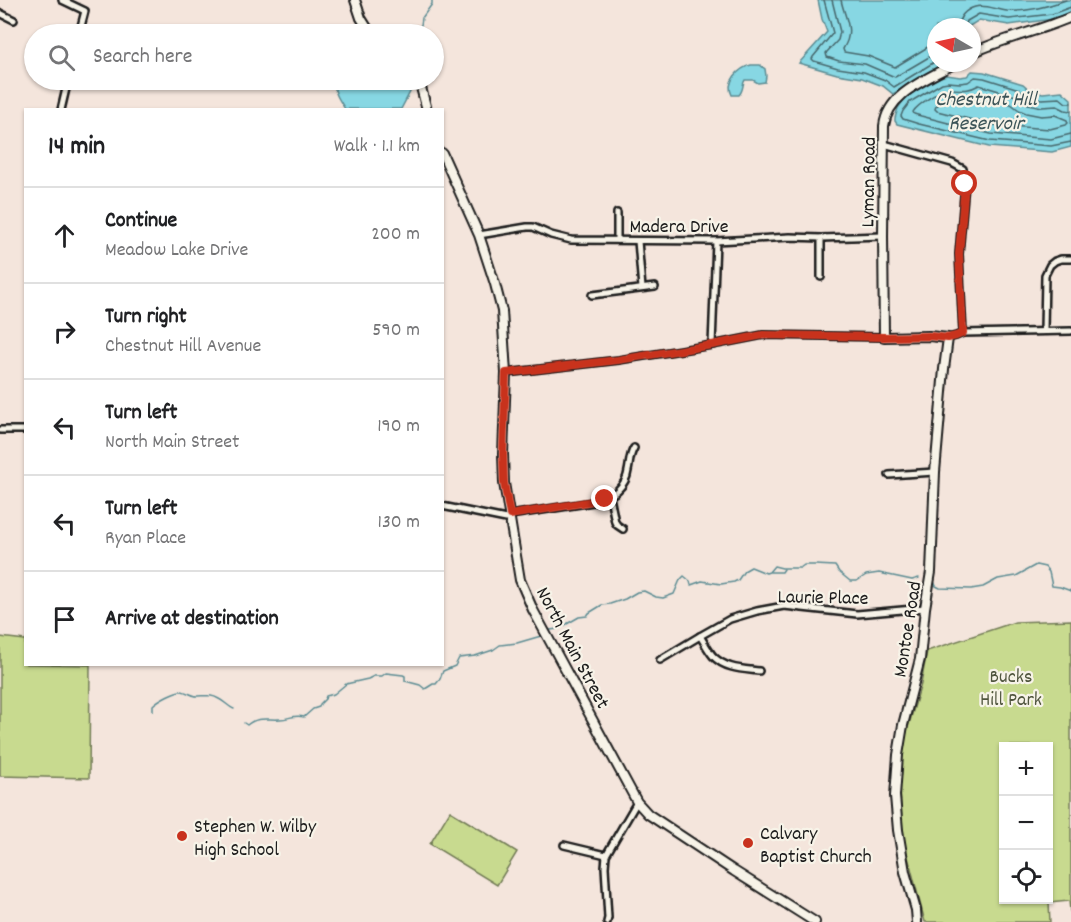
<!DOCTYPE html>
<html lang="en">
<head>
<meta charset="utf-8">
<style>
  :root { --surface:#fff; --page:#f6f6f6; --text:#202124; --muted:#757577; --line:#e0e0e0 }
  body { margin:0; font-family:Dekko,sans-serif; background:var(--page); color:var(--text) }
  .controls { position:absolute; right:18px; bottom:18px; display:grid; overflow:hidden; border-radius:0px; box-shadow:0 2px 4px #0004 }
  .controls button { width:54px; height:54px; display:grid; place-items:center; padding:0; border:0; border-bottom:2px solid var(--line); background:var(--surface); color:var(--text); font:30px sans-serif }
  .compass { position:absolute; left:927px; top:18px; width:54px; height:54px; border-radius:50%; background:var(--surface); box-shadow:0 2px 4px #0004; rotate:279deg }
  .stop { position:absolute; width:18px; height:18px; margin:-14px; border:4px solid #c8321e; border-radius:50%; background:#fff }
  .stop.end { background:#c8321e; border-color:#fff; box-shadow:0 2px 6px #0008 }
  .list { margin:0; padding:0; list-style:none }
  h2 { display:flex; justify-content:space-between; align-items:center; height:78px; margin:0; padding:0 24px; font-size:26px }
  h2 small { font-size:20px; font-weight:400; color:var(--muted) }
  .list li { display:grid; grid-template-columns:39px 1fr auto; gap:18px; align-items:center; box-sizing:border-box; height:96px; padding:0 24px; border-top:2px solid var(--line) }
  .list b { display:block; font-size:22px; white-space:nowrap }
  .list p { margin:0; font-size:20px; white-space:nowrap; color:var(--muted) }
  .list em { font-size:20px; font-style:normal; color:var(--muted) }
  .icon { flex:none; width:33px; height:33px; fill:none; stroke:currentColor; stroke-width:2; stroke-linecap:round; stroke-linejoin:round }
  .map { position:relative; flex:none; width:1071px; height:922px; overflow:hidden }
  .search { position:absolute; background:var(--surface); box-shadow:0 2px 4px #0004; left:24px; top:24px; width:420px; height:66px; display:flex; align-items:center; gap:15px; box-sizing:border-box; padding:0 21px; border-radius:33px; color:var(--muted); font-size:22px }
  .panel { position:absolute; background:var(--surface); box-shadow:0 2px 4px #0004; left:24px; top:108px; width:420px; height:558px; border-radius:0px }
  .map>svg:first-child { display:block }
  .green { fill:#c8da8f; stroke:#727b56; stroke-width:1.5; fill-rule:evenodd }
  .water { fill:#87d7e3; stroke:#5c8c93; stroke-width:1.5 }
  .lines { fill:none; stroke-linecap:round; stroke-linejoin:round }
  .shore { stroke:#47676c; stroke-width:1.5 }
  .stream { stroke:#5c8c93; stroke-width:1.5 }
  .street-casing { stroke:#1c1c1c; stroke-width:10 }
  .secondary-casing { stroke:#1c1c1c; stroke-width:12 }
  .street { stroke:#f7f3e8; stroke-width:5 }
  .secondary { stroke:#f7f3e8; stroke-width:8 }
  .route { stroke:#c8321e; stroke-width:8 }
  .poi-dot { fill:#c8321e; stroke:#f7f3e8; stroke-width:2 }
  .labels { text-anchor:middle; stroke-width:4.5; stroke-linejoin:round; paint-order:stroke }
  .street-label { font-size:20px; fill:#1c1c1c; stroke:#f7f3e8 }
  .park-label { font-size:20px; fill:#50553e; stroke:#f7f3e8 }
  .poi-label { font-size:20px; fill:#1c1c1c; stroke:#f7f3e8; text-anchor:start }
  .water-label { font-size:21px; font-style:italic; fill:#3c5458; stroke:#f7f3e8 }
</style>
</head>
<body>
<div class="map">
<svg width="1071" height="922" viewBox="0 0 1071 922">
  <rect width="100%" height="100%" fill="#f4e5dc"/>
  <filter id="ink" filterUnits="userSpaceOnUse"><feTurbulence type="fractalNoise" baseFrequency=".0167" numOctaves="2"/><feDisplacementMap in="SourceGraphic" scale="12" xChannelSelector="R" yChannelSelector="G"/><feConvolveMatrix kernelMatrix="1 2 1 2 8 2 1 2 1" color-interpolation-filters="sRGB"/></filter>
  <g filter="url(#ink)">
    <g class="green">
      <path d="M1071 620V911H1070L1069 901 1049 903 1050 922H925L902 834 899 763 907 731 921 684 927 651 1015 622ZM1004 746H1048V900H1004Z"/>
      <polygon points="0,637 25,640 26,664 90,665 89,778 0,776"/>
      <polygon points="450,811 517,852 497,885 430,844"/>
    </g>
    <g class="water">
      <polygon points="818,0 1071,0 1071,12 1053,19 1009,25 979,20 968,27 936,27 936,63 942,63 939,67 893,94 883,86 862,78 837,74 799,63 827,32 822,19"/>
      <path d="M751 65H760L765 69 766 76 765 82 758 83 753 80H745C742 84 744 90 739 95H732C725 82 739 68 751 65Z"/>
      <polygon points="972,71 984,72 1023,84 1031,91 1043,93 1062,91 1071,99 1071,147 1052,152 989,147 897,124 895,121 895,118 898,108 906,97 912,93 940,77 947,75 960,77 967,76"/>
      <path d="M336 80H408L410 92 401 109H345C340 101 331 89 336 80Z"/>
    </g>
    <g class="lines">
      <g class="shore">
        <polyline points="824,0 833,33 813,57 812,59 814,61 838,68 864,72 885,80 894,87 936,61"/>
        <polyline points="832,0 840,32 838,40 826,53 827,57 839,61 865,64 895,77 929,57 936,51"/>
        <path d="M841 0C845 19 855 30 843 49L844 52 868 56 895 67 936 42"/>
        <path d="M958 27C959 17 965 10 975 7 985 4 997 10 1007 11 1025 12 1049 6 1066 0"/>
        <polyline points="965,27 967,21 979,14 1009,19 1052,14 1071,7"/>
        <polygon points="981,95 1011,104 1019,110 1026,113 1041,116 1055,115 1067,120 1068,123 1066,125 1050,129 993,125 937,111 935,109 936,106 949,98 963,99"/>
        <polyline points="1071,103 1066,103 1060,98 1042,99 1030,97 1019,89 984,78 975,77 968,82 960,83 948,82 942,83 910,102 903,111 901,116 903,119 919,124 990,141 1051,146 1071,142"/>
        <path d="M1071 111 1065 110 1057 106 1042 107 1028 104 1016 96 979 85C966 92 963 89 950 89 941 89 917 105 913 112L914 114 921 116 991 134 1051 139 1071 134"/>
      </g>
      <g class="stream">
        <polyline points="416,34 421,25 422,18 432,4 432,0"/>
        <polyline points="770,572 782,572 784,569"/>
        <polyline points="934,581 936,586 940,588 971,589 983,587 998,579 1016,576 1036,565 1045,567 1049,572 1052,586 1060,587 1071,591"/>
        <polyline points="550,630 558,629 579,617 587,616 589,613 602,605 610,604 625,599 637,592 644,591 656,597 663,598 674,594 680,580 684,576 690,581 691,585 702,581 721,584 734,582 738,580 744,571 751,567 766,573 769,572 774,566 782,568 800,568 804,565 815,565 835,566 839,572 850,581 857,581 866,575 879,573 912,580 919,578"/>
        <path d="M153 711V705C158 700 176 690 182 691 187 692 191 695 196 696 204 696 211 694 219 699 225 702 229 707 234 709"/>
        <path d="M244 723 247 725C257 716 268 720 280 719 290 719 294 714 304 717L313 709 319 707 320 704 325 699 326 696 334 694 346 684 368 679 374 676H382L386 673 403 675 405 676V681L420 685 425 689 433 684H436L440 679 443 671 455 666 459 658 475 656 493 650 500 645 517 643 541 636"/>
      </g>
      <defs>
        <g id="street">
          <polyline points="62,0 85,11 79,34"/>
          <polyline points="0,13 14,20"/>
          <polyline points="61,110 68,80"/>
          <polyline points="884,144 952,163 963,169 965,184 959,254 963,333"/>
          <polyline points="479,235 527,227 533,227 551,235 571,240 716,241 790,237 821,238 883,236"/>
          <polyline points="821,238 821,277"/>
          <polyline points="617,240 617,213"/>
          <polyline points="638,241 642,288"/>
          <polyline points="592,295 655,287"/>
          <polyline points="1044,331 1045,275 1050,265 1055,261 1061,259 1071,259"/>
          <polyline points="948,338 956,336 963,333 1071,331"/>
          <polyline points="712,345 716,241"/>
          <polyline points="506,373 619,360 712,345 763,335 884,337"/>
          <polyline points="0,430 26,430"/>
          <polyline points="889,475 935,472"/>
          <polyline points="610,497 615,522 617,525 623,529"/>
          <polyline points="442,506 511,520"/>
          <path d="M510 515 600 501C613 496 626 486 628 471 630 463 629 456 634 448"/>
          <path d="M700 636C704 642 708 650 713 656 725 669 743 669 759 671"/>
          <polyline points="660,660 700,636 730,619 757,611 784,606 857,614 925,608"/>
          <polyline points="564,845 606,855"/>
          <polyline points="607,922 608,918 605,867 606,855 637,802"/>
        </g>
        <g id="secondary">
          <polyline points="355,0 361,18 371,34"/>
          <path d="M972 53C1004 38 1039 31 1071 17"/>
          <polyline points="419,80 427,110"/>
          <polyline points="442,153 479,235 495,284 502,311 506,373 503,454 504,483 520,580 533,610 637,802 648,814 734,871 815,922"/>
          <path d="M917 922 916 910 905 872 898 830 895 796 898 755 903 725 920 659 925 608 931 572 935 472 944 369 948 338 929 336 884 337 883 236 884 126C888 92 929 79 955 63"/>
        </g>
      </defs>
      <use href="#street" class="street-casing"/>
      <use href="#secondary" class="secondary-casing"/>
      <use href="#street" class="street"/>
      <use href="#secondary" class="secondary"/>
    </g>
  </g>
  <g class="lines" filter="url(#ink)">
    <polyline class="route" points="605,499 510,515 504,483 503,454 506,373 618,360 712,345 763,335 884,337 929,336 948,338 956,336 963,333 959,254 965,184"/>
  </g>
  <g class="poi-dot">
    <circle cx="182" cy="836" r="6"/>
    <circle cx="748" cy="843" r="6"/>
  </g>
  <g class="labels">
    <g class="street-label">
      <text transform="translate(867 182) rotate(-89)" y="7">Lyman Road</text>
      <text x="679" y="232">Madera Drive</text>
      <text transform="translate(823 596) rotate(1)" y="7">Laurie Place</text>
      <text transform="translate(906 629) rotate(-81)" y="7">Montoe Road</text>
      <text transform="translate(574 647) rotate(62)" y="7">North Main Street</text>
    </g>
    <g class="park-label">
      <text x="1011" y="682">Bucks<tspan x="1011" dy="23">Hill Park</tspan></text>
    </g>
    <g class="poi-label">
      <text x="194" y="832">Stephen W. Wilby<tspan x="194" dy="23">High School</tspan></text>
      <text x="760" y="839">Calvary<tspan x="760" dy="23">Baptist Church</tspan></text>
    </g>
    <g class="water-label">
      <text x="986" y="105">Chestnut Hill<tspan x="986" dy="24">Reservoir</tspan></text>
    </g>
  </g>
</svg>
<div class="controls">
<button>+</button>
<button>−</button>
<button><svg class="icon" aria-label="locate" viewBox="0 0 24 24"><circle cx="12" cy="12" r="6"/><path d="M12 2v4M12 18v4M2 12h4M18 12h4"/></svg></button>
</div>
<svg class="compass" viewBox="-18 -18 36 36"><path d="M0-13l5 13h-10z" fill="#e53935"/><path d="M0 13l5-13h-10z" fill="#757577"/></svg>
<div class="stop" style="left:965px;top:184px"></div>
<div class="stop end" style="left:605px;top:499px"></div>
<div class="search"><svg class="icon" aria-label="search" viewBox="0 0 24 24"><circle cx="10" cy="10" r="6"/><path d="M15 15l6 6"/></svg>Search here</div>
<section class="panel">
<h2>14 min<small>Walk · 1.1 km</small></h2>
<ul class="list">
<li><svg class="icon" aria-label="ahead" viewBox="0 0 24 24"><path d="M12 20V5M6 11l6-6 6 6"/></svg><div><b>Continue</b><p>Meadow Lake Drive</p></div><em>200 m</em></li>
<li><svg class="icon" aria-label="right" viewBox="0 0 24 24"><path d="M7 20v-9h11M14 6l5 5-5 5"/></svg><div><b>Turn right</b><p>Chestnut Hill Avenue</p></div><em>590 m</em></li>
<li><svg class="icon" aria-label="left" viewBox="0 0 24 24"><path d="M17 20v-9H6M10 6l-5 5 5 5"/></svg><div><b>Turn left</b><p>North Main Street</p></div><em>190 m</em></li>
<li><svg class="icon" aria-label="left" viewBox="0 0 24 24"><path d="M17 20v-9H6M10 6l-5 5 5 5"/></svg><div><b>Turn left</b><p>Ryan Place</p></div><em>130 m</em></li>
<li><svg class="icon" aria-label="arrive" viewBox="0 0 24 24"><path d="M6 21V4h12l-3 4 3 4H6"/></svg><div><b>Arrive at destination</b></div></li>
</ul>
</section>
</div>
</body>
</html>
